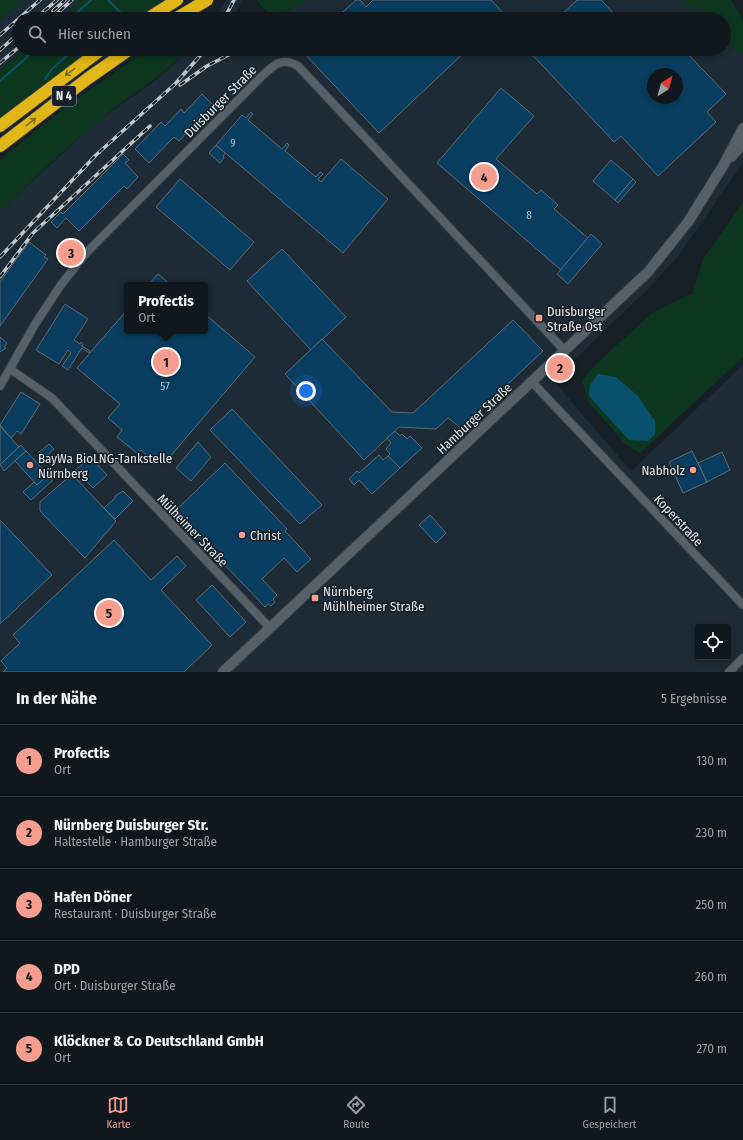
<!DOCTYPE html>
<html lang="de">
<head>
<meta charset="utf-8">
<style>
  :root { --surface:#11181d; --page:#1e252a; --text:#f1f3f6; --muted:#9ca0a4; --line:#30373b; --accent:#f59d8f }
  body { margin:0; font-family:"Fira Sans Condensed",sans-serif; background:var(--page); color:var(--text) }
  .controls { position:absolute; right:12px; bottom:12px; display:grid; overflow:hidden; border-radius:4px; box-shadow:0 2px 6px #0003 }
  .controls button { width:36px; height:36px; display:grid; place-items:center; padding:0; border:0; border-bottom:1px solid var(--line); background:var(--surface); color:var(--text); font:20px sans-serif }
  .compass { position:absolute; left:647px; top:68px; width:36px; height:36px; border-radius:50%; background:var(--surface); box-shadow:0 2px 6px #0003; rotate:36deg }
  .you { position:absolute; left:306px; top:391px; width:14px; height:14px; margin:-10px; border:3px solid #fff; border-radius:50%; background:#1a73e8; box-shadow:0 0 0 6px #1a73e833 }
  .badge { display:grid; place-items:center; width:26px; height:26px; border-radius:50%; background:var(--accent); color:#111; font-size:13px; font-weight:700 }
  .pin { position:absolute; translate:-50% -50%; border:2px solid #fff; box-shadow:0 1px 4px #0006 }
  .popup { position:absolute; left:124px; top:282px; width:84px; height:52px; box-sizing:border-box; display:grid; place-content:center; border-radius:4px; background:var(--surface); filter:drop-shadow(0 1px 3px #0005); font-size:13px; white-space:nowrap; color:var(--muted) }
  .popup b { font-size:15px; color:var(--text) }
  .popup::after { content:''; position:absolute; left:50%; top:100%; margin-left:-8px; border:8px solid transparent; border-top-color:var(--surface) }
  .list { margin:0; padding:0; list-style:none }
  h2 { display:flex; justify-content:space-between; align-items:center; height:52px; margin:0; padding:0 16px; font-size:17px }
  h2 small { font-size:13px; font-weight:400; color:var(--muted) }
  .list li { display:grid; grid-template-columns:26px 1fr auto; gap:12px; align-items:center; box-sizing:border-box; height:72px; padding:0 16px; border-top:1px solid var(--line) }
  .list b { display:block; font-size:15px; white-space:nowrap }
  .list p { margin:0; font-size:13px; white-space:nowrap; color:var(--muted) }
  .list em { font-size:13px; font-style:normal; color:var(--muted) }
  .icon { flex:none; width:22px; height:22px; fill:none; stroke:currentColor; stroke-width:2; stroke-linecap:round; stroke-linejoin:round }
  .map { position:relative; flex:none; width:743px; height:672px; overflow:hidden }
  .search { position:absolute; background:var(--surface); box-shadow:0 2px 6px #0003; left:12px; right:12px; top:12px; height:44px; display:flex; align-items:center; gap:10px; box-sizing:border-box; padding:0 14px; border-radius:22px; color:var(--muted); font-size:15px }
  .sheet { height:412px; background:var(--surface) }
  nav { display:flex; justify-content:space-around; align-items:center; box-sizing:border-box; height:56px; border-top:1px solid var(--line); background:var(--surface); font-size:11px; color:var(--muted) }
  nav a { display:grid; justify-items:center; gap:2px }
  nav .on { color:var(--accent) }
  .map>svg:first-child { display:block }
  .built { fill:#1d2b36; fill-rule:evenodd }
  .green { fill:#0d361f }
  .water { fill:#07516d }
  .lines { fill:none; stroke-linecap:round; stroke-linejoin:round }
  .stream { stroke:#07516d; stroke-width:2 }
  .building { fill:#093e60; stroke:#5f6972; fill-rule:evenodd }
  .street-casing { stroke:#343a41; stroke-width:10 }
  .secondary-casing { stroke:#343a41; stroke-width:12 }
  .highway-casing { stroke:#343a41; stroke-width:14 }
  .street { stroke:#556068; stroke-width:8 }
  .secondary { stroke:#556068; stroke-width:10 }
  .highway { stroke:#e1b717; stroke-width:12 }
  .rail-casing { stroke:#c0c7cc; stroke-width:3.5 }
  .rail { stroke:#172027; stroke-width:2; stroke-dasharray:6; stroke-linecap:butt }
  .oneway { stroke:#7c6c1f }
  .poi-dot { fill:#f59d8f; stroke:#172027; stroke-width:1.5 }
  .labels { text-anchor:middle; stroke-width:3; stroke-linejoin:round; paint-order:stroke }
  .number-label { font-size:11px; fill:#adbfcb }
  .shield { fill:#172027; stroke:#a6adb3; stroke-width:1 }
  .shield-label { font-size:12px; font-weight:bold; fill:#e4eaef }
  .street-label { font-size:13px; fill:#e4eaef; stroke:#172027 }
  .poi-label { font-size:13px; fill:#e4eaef; stroke:#172027; text-anchor:start }
</style>
</head>
<body>
<div class="map">
<svg width="743" height="672" viewBox="0 0 743 672">
  <rect width="100%" height="100%" fill="#172027"/>
  <g class="built">
    <polygon points="24,0 81,0 59,19 19,19 19,49 24,49 0,70 0,21"/>
    <polygon points="226,0 243,0 232,19 215,19"/>
    <polygon points="307,0 683,0 705,19 274,19"/>
    <path d="M724 38 743 57V163L679 255 649 288 553 380 631 471 743 365V672H0V211L95 123 153 82 173 65 188 49H213L212 52 218 49H724ZM653 74H677V98H653ZM127 285H205V331H127ZM698 627H728V657H698Z"/>
  </g>
  <g class="green">
    <polygon points="0,0 24,0 0,21"/>
    <polygon points="81,0 164,0 136,19 59,19"/>
    <polygon points="257,0 307,0 272,19"/>
    <polygon points="683,0 731,0 743,21 743,57 724,38 724,19 705,19"/>
    <polygon points="24,49 91,49 0,120 0,70"/>
    <path d="M148 49H188C158 81 126 97 95 124 62 151 31 182 0 211V160L65 107Z"/>
    <polygon points="743,202 743,357 640,453 626,445 588,401 582,381 591,369 652,313 693,293 703,259"/>
  </g>
  <polygon class="water" points="598,374 616,377 638,396 655,421 655,434 648,441 629,440 589,396 590,385"/>
  <g class="lines">
    <g class="stream">
      <polyline points="108,0 123,15 118,19"/>
      <polyline points="70,19 91,0"/>
      <polyline points="45,79 50,71 74,49"/>
      <polyline points="0,81 36,49"/>
    </g>
  </g>
  <g class="building">
    <polygon points="356,0 360,0 366,7 373,0 491,0 505,15 500,19 335,19"/>
    <polygon points="577,0 601,0 619,19 557,19"/>
    <polygon points="303,49 468,49 379,133 302,51"/>
    <path d="M527 49H683L726 94 707 112 716 122 658 176 621 136 614 142ZM653 74H677V98H653Z"/>
    <polygon points="501,88 534,116 496,159 537,194 541,190 558,205 554,209 588,238 561,270 437,163"/>
    <polygon points="202,94 215,107 202,121 200,118 179,141 174,137 149,163 135,149 161,122 165,126 181,109 184,113"/>
    <polygon points="251,112 253,114 248,120 282,149 287,143 289,145 285,151 316,177 320,172 323,174 318,179 321,182 341,159 388,199 343,253 216,145 242,115 246,118"/>
    <polygon points="216,145 225,153 223,156 224,158 220,163 209,153"/>
    <polygon points="123,154 129,160 125,163 138,177 127,189 124,186 79,231 66,218 57,228 51,222 61,212 63,214"/>
    <polygon points="611,160 633,179 615,200 593,181"/>
    <polygon points="180,179 254,242 230,270 156,207"/>
    <polygon points="633,179 636,182 618,203 615,200"/>
    <polygon points="591,234 602,244 568,284 557,274"/>
    <polygon points="71,240 75,244 71,249 67,245"/>
    <polygon points="29,242 46,255 44,257 48,259 0,326 0,282"/>
    <polygon points="282,249 346,317 311,350 247,281"/>
    <polygon points="158,274 171,285 148,285"/>
    <polygon points="65,304 88,319 74,340 80,344 81,342 83,344 82,346 90,351 89,353 82,348 68,370 62,366 71,353 68,350 59,364 36,350"/>
    <polygon points="127,310 127,331 205,331 205,314 255,357 168,459 163,455 158,461 151,456 150,458 141,450 138,454 117,437 122,430 108,418 120,404 77,368"/>
    <polygon points="513,320 543,351 461,428 448,418 436,429 399,427 364,460 285,374 322,339 392,412 413,413"/>
    <polygon points="0,337 7,343 4,347 6,348 0,352"/>
    <polygon points="21,392 40,404 21,434 17,431 11,438 0,425"/>
    <polygon points="232,409 322,505 300,524 210,430"/>
    <polygon points="0,426 19,447 0,465"/>
    <polygon points="395,431 400,436 402,434 407,439 410,436 422,448 400,468 388,456 390,454 386,449 391,443 387,438"/>
    <polygon points="198,442 211,457 191,481 176,468"/>
    <polygon points="49,444 54,449 44,458 38,453"/>
    <polygon points="21,445 26,451 4,471 0,465"/>
    <polygon points="26,451 48,475 37,485 15,461"/>
    <polygon points="692,451 707,482 683,493 669,462"/>
    <polygon points="722,452 730,470 707,482 698,463"/>
    <polygon points="379,455 383,460 388,456 400,468 372,494 359,480 354,485 349,479 357,471 359,473"/>
    <polygon points="90,457 107,475 93,488 76,470"/>
    <polygon points="225,463 287,529 285,531 311,559 297,572 284,558 262,579 277,595 273,599 275,602 271,606 268,604 265,607 174,512"/>
    <polygon points="72,474 116,521 85,558 40,511 40,502"/>
    <polygon points="48,475 53,480 31,500 23,492 34,482 37,485"/>
    <polygon points="123,491 133,501 115,519 104,508 115,498 115,496"/>
    <polygon points="430,515 446,533 436,543 419,525"/>
    <polygon points="0,520 52,575 0,624"/>
    <polygon points="114,540 151,580 177,556 186,566 161,590 212,645 184,672 3,672 7,668 1,661 20,643 13,635"/>
    <polygon points="212,585 246,622 230,637 196,600"/>
  </g>
  <g class="lines">
    <defs>
      <g id="street">
        <polyline points="10,369 52,398 270,628"/>
        <polyline points="532,382 743,605"/>
        <path d="M0 386 34 326 60 286 87 252 260 78C273 66 281 56 298 66L565 351"/>
        <polyline points="729,672 743,658"/>
      </g>
      <g id="secondary">
        <polyline points="731,157 743,144"/>
        <polyline points="223,672 648,272 688,222 723,166 743,128"/>
      </g>
      <g id="highway">
        <polyline points="147,19 177,0"/>
        <polyline points="175,19 207,0"/>
        <polyline points="0,126 102,49"/>
        <polyline points="0,146 87,79 130,49"/>
      </g>
    </defs>
    <use href="#street" class="street-casing"/>
    <use href="#secondary" class="secondary-casing"/>
    <use href="#highway" class="highway-casing"/>
    <use href="#street" class="street"/>
    <use href="#secondary" class="secondary"/>
    <use href="#highway" class="highway"/>
    <defs>
      <g id="rail">
        <polyline points="53,11 65,0"/>
        <polyline points="35,19 57,0"/>
        <polyline points="51,19 72,0"/>
        <polyline points="224,19 234,0"/>
        <polyline points="0,35 40,0"/>
        <polyline points="0,50 19,33"/>
        <polyline points="0,63 19,47"/>
        <polyline points="180,85 207,66 240,49"/>
        <polyline points="0,257 96,155 175,84 206,49"/>
        <polyline points="0,277 33,233 150,126"/>
      </g>
    </defs>
    <use href="#rail" class="rail-casing"/>
    <use href="#rail" class="rail"/>
  </g>
  <defs><path id="oneway-shaft" d="M-6 0H5M1.5-3L5.5 0L1.5 3" fill="none" stroke-width="1.6" stroke-linecap="round" stroke-linejoin="round"/></defs>
  <g class="oneway">
    <use href="#oneway-shaft" transform="translate(70 72) rotate(144)"/>
    <use href="#oneway-shaft" transform="translate(31 122) rotate(-38)"/>
  </g>
  <g class="poi-dot">
    <rect x="535" y="314" width="8" height="8" rx="2"/>
    <circle cx="30" cy="465" r="4"/>
    <circle cx="693" cy="470" r="4"/>
    <circle cx="242" cy="535" r="4"/>
    <rect x="311" y="594" width="8" height="8" rx="2"/>
  </g>
  <g class="labels">
    <g class="number-label">
      <text x="233" y="147">9</text>
      <text x="529" y="219">8</text>
      <text x="165" y="390">57</text>
    </g>
    <rect class="shield" x="52" y="86" width="24" height="20" rx="3"/>
    <g class="shield-label">
      <text x="64" y="100">N 4</text>
    </g>
    <g class="street-label">
      <text transform="translate(220 101) rotate(-45)" y="5">Duisburger Straße</text>
      <text transform="translate(474 418) rotate(-43)" y="5">Hamburger Straße</text>
      <text transform="translate(679 520) rotate(47)" y="5">Koperstraße</text>
      <text transform="translate(193 530) rotate(46)" y="5">Mülheimer Straße</text>
    </g>
    <g class="poi-label">
      <text x="547" y="316">Duisburger<tspan x="547" dy="15">Straße Ost</tspan></text>
      <text x="38" y="463">BayWa BioLNG-Tankstelle<tspan x="38" dy="15">Nürnberg</tspan></text>
      <text x="685" y="475" text-anchor="end">Nabholz</text>
      <text x="250" y="540">Christ</text>
      <text x="323" y="596">Nürnberg<tspan x="323" dy="15">Mühlheimer Straße</tspan></text>
    </g>
  </g>
</svg>
<div class="controls">
<button><svg class="icon" aria-label="locate" viewBox="0 0 24 24"><circle cx="12" cy="12" r="6"/><path d="M12 2v4M12 18v4M2 12h4M18 12h4"/></svg></button>
</div>
<svg class="compass" viewBox="-18 -18 36 36"><path d="M0-13l5 13h-10z" fill="#e53935"/><path d="M0 13l5-13h-10z" fill="#9ca0a4"/></svg>
<div class="you"></div>
<div class="pin badge" style="left:166px;top:362px">1</div>
<div class="popup"><b>Profectis</b>Ort</div>
<div class="pin badge" style="left:560px;top:368px">2</div>
<div class="pin badge" style="left:71px;top:253px">3</div>
<div class="pin badge" style="left:484px;top:177px">4</div>
<div class="pin badge" style="left:109px;top:613px">5</div>
<div class="search"><svg class="icon" aria-label="search" viewBox="0 0 24 24"><circle cx="10" cy="10" r="6"/><path d="M15 15l6 6"/></svg>Hier suchen</div>
</div>
<section class="sheet">
<h2>In der Nähe<small>5 Ergebnisse</small></h2>
<ul class="list">
<li><span class="badge">1</span><div><b>Profectis</b><p>Ort</p></div><em>130 m</em></li>
<li><span class="badge">2</span><div><b>Nürnberg Duisburger Str.</b><p>Haltestelle · Hamburger Straße</p></div><em>230 m</em></li>
<li><span class="badge">3</span><div><b>Hafen Döner</b><p>Restaurant · Duisburger Straße</p></div><em>250 m</em></li>
<li><span class="badge">4</span><div><b>DPD</b><p>Ort · Duisburger Straße</p></div><em>260 m</em></li>
<li><span class="badge">5</span><div><b>Klöckner &amp; Co Deutschland GmbH</b><p>Ort</p></div><em>270 m</em></li>
</ul>
</section>
<nav>
<a class="on"><svg class="icon" aria-label="map" viewBox="0 0 24 24"><path d="M3 6l6-2 6 2 6-2v14l-6 2-6-2-6 2zM9 4v14M15 6v14"/></svg>Karte</a>
<a><svg class="icon" aria-label="directions" viewBox="0 0 24 24"><path d="M12 3l9 9-9 9-9-9zM9 14v-3h6M13 9l2 2-2 2"/></svg>Route</a>
<a><svg class="icon" aria-label="saved" viewBox="0 0 24 24"><path d="M7 4h10v16l-5-4-5 4z"/></svg>Gespeichert</a>
</nav>
</body>
</html>
